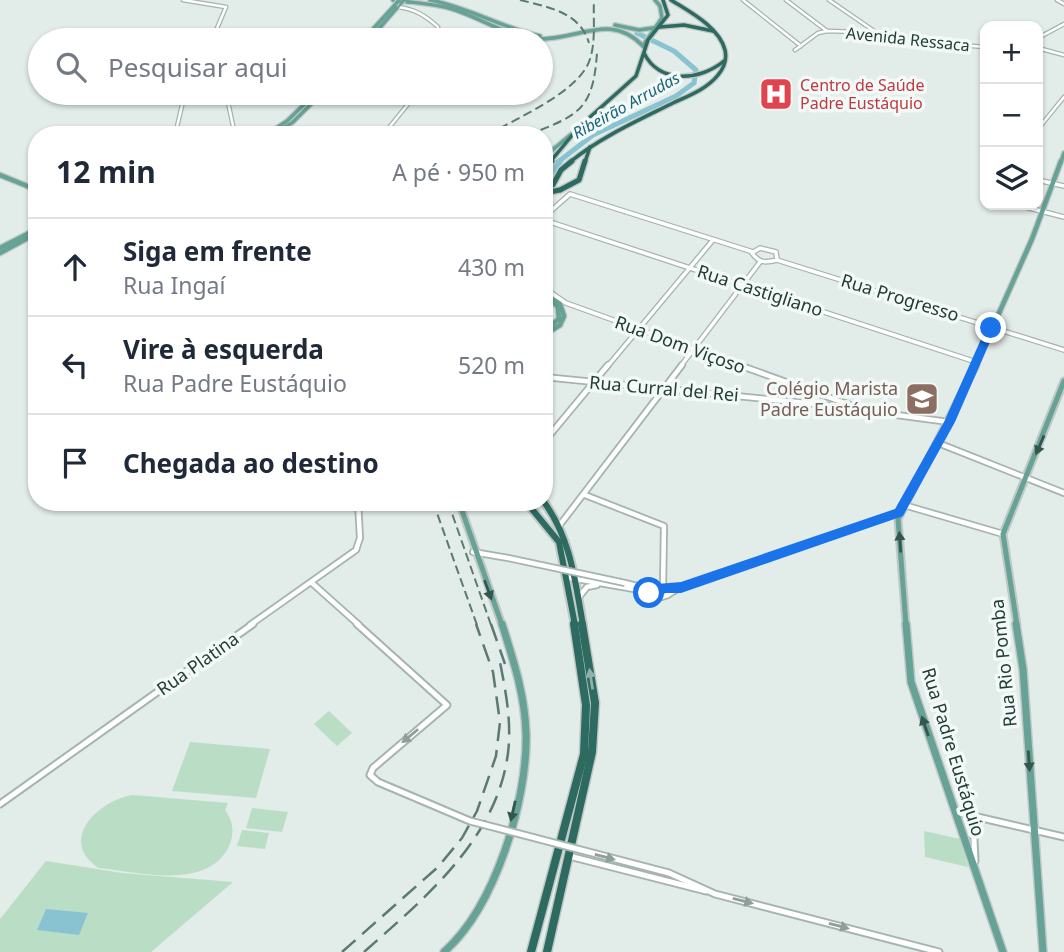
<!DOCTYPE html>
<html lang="pt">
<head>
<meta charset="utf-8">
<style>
  :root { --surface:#fff; --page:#f2f2f3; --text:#1f2937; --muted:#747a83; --line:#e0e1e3 }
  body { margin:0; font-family:"Noto Sans",sans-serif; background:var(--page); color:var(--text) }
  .controls { position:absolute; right:21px; top:21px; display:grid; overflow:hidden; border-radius:14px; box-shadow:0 2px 5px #0004 }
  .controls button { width:63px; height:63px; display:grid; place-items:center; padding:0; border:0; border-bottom:2px solid var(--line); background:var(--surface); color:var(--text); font:35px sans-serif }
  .stop { position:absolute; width:21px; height:21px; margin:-16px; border:5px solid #1a73e8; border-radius:50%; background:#fff }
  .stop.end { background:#1a73e8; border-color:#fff; box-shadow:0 2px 7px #0008 }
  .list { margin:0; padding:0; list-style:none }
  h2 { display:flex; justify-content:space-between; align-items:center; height:91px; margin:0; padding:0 28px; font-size:30px }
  h2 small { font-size:23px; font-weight:400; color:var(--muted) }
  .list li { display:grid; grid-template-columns:46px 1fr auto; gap:21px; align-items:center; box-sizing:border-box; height:98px; padding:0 28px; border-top:2px solid var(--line) }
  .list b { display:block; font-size:26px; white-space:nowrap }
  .list p { margin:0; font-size:23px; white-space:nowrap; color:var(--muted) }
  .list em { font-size:23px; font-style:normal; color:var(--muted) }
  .icon { flex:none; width:38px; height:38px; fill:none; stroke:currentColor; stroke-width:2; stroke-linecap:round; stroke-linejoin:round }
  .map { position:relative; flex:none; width:1064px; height:952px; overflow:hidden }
  .search { position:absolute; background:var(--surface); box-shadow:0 2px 5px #0004; left:28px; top:28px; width:525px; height:77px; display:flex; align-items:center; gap:18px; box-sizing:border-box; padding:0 24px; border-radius:38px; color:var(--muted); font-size:26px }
  .panel { position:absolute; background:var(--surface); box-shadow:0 2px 5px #0004; left:28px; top:126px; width:525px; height:385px; border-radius:28px }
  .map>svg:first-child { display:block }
  .green { fill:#badec5 }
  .water { fill:#89c3d2 }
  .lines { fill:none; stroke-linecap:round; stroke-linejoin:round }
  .river-far1 { stroke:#89c3d2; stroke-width:5 }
  .river { stroke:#89c3d2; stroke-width:6 }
  .minor-far3-casing { stroke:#a5b4af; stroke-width:5 }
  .minor-far2-casing { stroke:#a5b4af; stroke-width:6 }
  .minor-far1-casing { stroke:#a5b4af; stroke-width:8 }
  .minor-casing { stroke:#a5b4af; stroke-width:9 }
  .major-far3-casing { stroke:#c1c9c7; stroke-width:6 }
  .major-far2-casing { stroke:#c1c9c7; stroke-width:7 }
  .major-far1-casing { stroke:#c1c9c7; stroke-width:9 }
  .major-casing { stroke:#c1c9c7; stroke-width:10 }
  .highway-far3-casing { stroke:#c1c9c7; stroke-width:6 }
  .highway-far2-casing { stroke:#c1c9c7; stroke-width:8 }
  .highway-far1-casing { stroke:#c1c9c7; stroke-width:10 }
  .highway-casing { stroke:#c1c9c7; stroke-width:11 }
  .minor-far3 { stroke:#fff; stroke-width:2.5 }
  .minor-far2 { stroke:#fff; stroke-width:3.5 }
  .minor-far1 { stroke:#fff; stroke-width:4.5 }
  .minor { stroke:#fff; stroke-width:5 }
  .major-far3 { stroke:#66a295; stroke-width:3.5 }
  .major-far2 { stroke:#66a295; stroke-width:4.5 }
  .major-far1 { stroke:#66a295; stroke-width:5 }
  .major { stroke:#66a295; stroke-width:7 }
  .highway-far3 { stroke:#2d6a60; stroke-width:3.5 }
  .highway-far2 { stroke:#2d6a60; stroke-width:5 }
  .highway-far1 { stroke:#2d6a60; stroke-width:6 }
  .highway { stroke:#2d6a60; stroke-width:8 }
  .rail-far1 { stroke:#5c7972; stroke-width:2; stroke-dasharray:9 4.5; stroke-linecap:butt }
  .rail { stroke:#5c7972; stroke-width:2.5; stroke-dasharray:18 9; stroke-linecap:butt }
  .minor-bridge-far1-casing { stroke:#a5b4af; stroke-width:8; stroke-linecap:butt }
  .minor-bridge-casing { stroke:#a5b4af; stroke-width:9; stroke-linecap:butt }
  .major-bridge-casing { stroke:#c1c9c7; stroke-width:6; stroke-linecap:butt }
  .highway-bridge-casing { stroke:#c1c9c7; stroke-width:8; stroke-linecap:butt }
  .minor-bridge-far1 { stroke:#fff; stroke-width:4.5 }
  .minor-bridge { stroke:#fff; stroke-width:5 }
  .major-bridge { stroke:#66a295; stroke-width:3.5 }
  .highway-bridge { stroke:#2d6a60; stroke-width:5 }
  .oneway { fill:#33564e }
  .oneway2 { fill:#90b2ab }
  .oneway3 { fill:#909e9b }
  .route { fill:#1a73e8 }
  .labels { text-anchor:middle; stroke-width:7; stroke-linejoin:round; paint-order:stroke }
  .far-street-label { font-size:16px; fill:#223d37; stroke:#f2f9f6 }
  .far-health-label { font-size:16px; fill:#be3a42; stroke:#f2f9f6; text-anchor:start }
  .far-water-label { font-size:16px; font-style:italic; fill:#1b667a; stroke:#f2f9f6 }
  .street-label { font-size:18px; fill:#223d37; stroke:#f2f9f6 }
  .education-label { font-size:18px; fill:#785e54; stroke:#f2f9f6; text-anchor:end }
</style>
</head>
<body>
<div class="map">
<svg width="1064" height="952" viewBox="0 0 1064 952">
  <rect width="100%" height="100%" fill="#e2ece8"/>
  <g class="green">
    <polygon points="329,711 352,733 337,746 314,724"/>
    <polygon points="190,742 270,749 256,798 172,791"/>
    <path d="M133 795 228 803 225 810C233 821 235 833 229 846 208 891 138 872 99 868 57 841 98 800 133 795Z"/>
    <polygon points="252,808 288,812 282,832 246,828"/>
    <polygon points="242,830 269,833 265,849 237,846"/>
    <polygon points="924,831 960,839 968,867 925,857"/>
    <polygon points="46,861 122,873 233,882 151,952 0,952 0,919"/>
  </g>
  <polygon class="water" points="46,909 88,913 79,935 37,930"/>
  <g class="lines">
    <g class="river-far1">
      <polyline points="482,18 506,29"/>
      <polyline points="558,162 593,135 676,96 694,83 696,70 674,51 637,33"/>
    </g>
    <polyline class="river" points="544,183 560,161"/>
    <defs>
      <g id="minor-far3">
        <polyline points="183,0 226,7 212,40"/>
        <polyline points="743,0 801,46"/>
        <polyline points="786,0 827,31"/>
        <polyline points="829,0 877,33"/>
        <polyline points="1057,0 1064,4"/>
        <path d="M398 7C415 9 426 16 438 27V40"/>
        <polyline points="1038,38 1064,24"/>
        <polyline points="1038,48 1064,55"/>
        <polyline points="795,50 818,33 827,31 861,32 911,41 985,47"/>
        <polyline points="226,93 235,135"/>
        <polyline points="1038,129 1064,97"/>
        <polyline points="175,135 185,93"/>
        <polyline points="383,135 417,93"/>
      </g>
      <g id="minor-far2">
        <polyline points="1038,180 1064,186"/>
        <polyline points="1018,205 1064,217"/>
        <polyline points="544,217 570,194 753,252"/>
        <polyline points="544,220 976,362"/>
        <path d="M760 248 776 252 777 260C765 263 759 263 752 253Z"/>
        <polyline points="777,260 1064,350"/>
        <polyline points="544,288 566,303 744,367"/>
        <polyline points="607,367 713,240"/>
        <polyline points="680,367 760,262"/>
      </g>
      <g id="minor-far1">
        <polyline points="739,365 853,406"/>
        <polyline points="544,377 806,403 949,422"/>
        <polyline points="544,442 608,365"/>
        <polyline points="938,443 1064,493"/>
        <polyline points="585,495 664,526 663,588"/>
        <polyline points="904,505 1003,534"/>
        <polyline points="559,526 682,365"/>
        <polyline points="473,552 508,558"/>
        <polyline points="565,577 657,593 662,597 668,595 667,589"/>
        <polyline points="312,583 359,625"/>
        <polyline points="625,583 657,591"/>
        <polyline points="669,594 681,587 899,513"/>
        <polyline points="579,597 587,587 597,585"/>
        <polyline points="250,625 356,550 360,538 358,502"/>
      </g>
      <g id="minor">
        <polyline points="357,624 447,705 373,768 370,775 378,782"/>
        <polyline points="0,804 253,624"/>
        <polyline points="956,812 1064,837"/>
        <polyline points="973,817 975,861"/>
        <polyline points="569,856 706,891"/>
        <polyline points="669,873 715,894 939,952"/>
      </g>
      <g id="major-far3">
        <path d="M393 0C412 3 434 3 452 9 481 18 508 37 538 39 580 40 611 11 644 47"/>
        <path d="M430 0C468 7 502 28 540 36"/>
        <polyline points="615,25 639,30 660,27"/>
        <polyline points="363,40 395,5"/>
        <polyline points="369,40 401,3"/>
        <polyline points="644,44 662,18 660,6 655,0"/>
        <polyline points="266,135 287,121 316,93"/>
        <polyline points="273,135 293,122 322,93"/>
        <polyline points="544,157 574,132"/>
        <polyline points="1061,162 1064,153"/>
      </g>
      <g id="major-far2">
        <polyline points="0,175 37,190"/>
        <polyline points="0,248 37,229"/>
        <polyline points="0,253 37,233"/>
        <polyline points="544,294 560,304 564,316 560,325 544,335"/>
        <polyline points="544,331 559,319 558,307 553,302"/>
        <polyline points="975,367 1032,239 1061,161"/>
      </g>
      <g id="major-far1">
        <polyline points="459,502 502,625"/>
        <polyline points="906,625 898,519 976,365"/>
        <polyline points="1017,625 1003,534 1064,381"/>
      </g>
      <g id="major">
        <polyline points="906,624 911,682 1003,952"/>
        <polyline points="1016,624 1023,669 1043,952"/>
        <path d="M444 952C495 907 528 800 526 733 525 695 513 659 502 624"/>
      </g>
      <g id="highway-far3">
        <polyline points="660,27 684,25 713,31"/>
        <path d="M644 53C659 84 700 81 724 61"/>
        <polyline points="550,162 579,127 636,76 648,40 668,15 663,0"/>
        <path d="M570 162C601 137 637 121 673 103 688 96 707 89 718 75 724 68 727 59 725 50 719 27 690 12 671 0"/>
        <polyline points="585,162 590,147"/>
      </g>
      <g id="highway-far2">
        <polyline points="544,170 552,161"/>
        <polyline points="560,190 579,180 585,161"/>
        <polyline points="544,201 561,170 572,161"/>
      </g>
      <g id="highway-far1">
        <polyline points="526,502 559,542 575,625"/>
        <path d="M544 502C571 539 575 581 583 625"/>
      </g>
      <g id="highway">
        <polyline points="531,952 584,754 586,705 574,624"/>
        <polyline points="547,952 592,752 595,703 582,624"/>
      </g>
    </defs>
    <use href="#minor-far3" class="minor-far3-casing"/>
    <use href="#minor-far2" class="minor-far2-casing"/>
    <use href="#minor-far1" class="minor-far1-casing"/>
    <use href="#minor" class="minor-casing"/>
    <use href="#major-far3" class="major-far3-casing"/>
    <use href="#major-far2" class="major-far2-casing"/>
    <use href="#major-far1" class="major-far1-casing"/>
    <use href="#major" class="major-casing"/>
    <use href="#highway-far3" class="highway-far3-casing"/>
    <use href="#highway-far2" class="highway-far2-casing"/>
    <use href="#highway-far1" class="highway-far1-casing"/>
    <use href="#highway" class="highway-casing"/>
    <use href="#minor-far3" class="minor-far3"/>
    <use href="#minor-far2" class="minor-far2"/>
    <use href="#minor-far1" class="minor-far1"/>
    <use href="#minor" class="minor"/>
    <use href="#major-far3" class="major-far3"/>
    <use href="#major-far2" class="major-far2"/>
    <use href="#major-far1" class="major-far1"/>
    <use href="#major" class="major"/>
    <use href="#highway-far3" class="highway-far3"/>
    <use href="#highway-far2" class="highway-far2"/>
    <use href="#highway-far1" class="highway-far1"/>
    <use href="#highway" class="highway"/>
    <g class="rail-far1">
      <path d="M520 0C548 7 580 12 589 43"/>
      <path d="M488 135C516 118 580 92 590 59 596 41 593 19 594 0"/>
      <path d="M528 135C579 115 593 110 597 53"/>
      <polyline points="433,502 477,625"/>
      <polyline points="448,502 491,625"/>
    </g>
    <g class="rail">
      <polyline points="491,624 505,664"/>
      <polyline points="342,952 438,867 462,838 477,811 496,756 500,722 493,672 476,624"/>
      <path d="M364 952C425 898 497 839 508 753 512 720 505 688 499 657"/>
    </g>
    <defs>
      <polyline id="minor-bridge-far1" points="508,558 625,583"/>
      <polyline id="minor-bridge" points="378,782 470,821 669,873"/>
      <g id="major-bridge">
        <polyline points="401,3 404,0"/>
        <polyline points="395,5 399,0"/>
      </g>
      <polyline id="highway-bridge" points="544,193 560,190"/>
    </defs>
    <use href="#minor-bridge-far1" class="minor-bridge-far1-casing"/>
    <use href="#minor-bridge" class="minor-bridge-casing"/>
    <use href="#major-bridge" class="major-bridge-casing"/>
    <use href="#highway-bridge" class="highway-bridge-casing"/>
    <use href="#minor-bridge-far1" class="minor-bridge-far1"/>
    <use href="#minor-bridge" class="minor-bridge"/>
    <use href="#major-bridge" class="major-bridge"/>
    <use href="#highway-bridge" class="highway-bridge"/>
  </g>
  <defs><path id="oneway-solid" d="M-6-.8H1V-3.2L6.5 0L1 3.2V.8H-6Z" transform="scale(1.75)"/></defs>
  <g class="oneway">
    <use href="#oneway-solid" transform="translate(1040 445) rotate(113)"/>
    <use href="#oneway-solid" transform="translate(900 542) rotate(-94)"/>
    <use href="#oneway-solid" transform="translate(488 590) rotate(70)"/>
    <use href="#oneway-solid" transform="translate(925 726) rotate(-109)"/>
    <use href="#oneway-solid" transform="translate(1029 761) rotate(86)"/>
    <use href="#oneway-solid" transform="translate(513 811) rotate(103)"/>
  </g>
  <use class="oneway2" href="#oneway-solid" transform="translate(591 679) rotate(-99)"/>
  <g class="oneway3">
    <use href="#oneway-solid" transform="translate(410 736) rotate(140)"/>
    <use href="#oneway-solid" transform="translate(605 857) rotate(15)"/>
    <use href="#oneway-solid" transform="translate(743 901) rotate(14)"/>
    <use href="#oneway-solid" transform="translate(839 926) rotate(15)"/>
  </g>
  <polygon class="route" points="991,325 996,328 955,422 903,516 681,593 665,593 657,598 645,596 645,589 654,588 657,584 681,582 895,509 944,422 986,328"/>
  <defs>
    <symbol id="hospital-square" viewBox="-11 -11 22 22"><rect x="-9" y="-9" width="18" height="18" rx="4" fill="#e0444e" stroke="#f2f9f6"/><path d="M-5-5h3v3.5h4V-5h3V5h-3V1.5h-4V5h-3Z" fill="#fff"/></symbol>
    <symbol id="university-square" viewBox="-11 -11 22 22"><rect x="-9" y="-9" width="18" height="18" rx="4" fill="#8d6e63" stroke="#f2f9f6"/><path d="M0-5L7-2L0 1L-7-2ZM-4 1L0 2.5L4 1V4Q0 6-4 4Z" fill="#fff"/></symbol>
  </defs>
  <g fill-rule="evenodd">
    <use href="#hospital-square" x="757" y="75" width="38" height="38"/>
    <use href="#university-square" x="903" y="380" width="38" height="38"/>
  </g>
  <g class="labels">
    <g class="far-street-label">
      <text transform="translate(908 39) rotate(6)" y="6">Avenida Ressaca</text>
    </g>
    <g class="far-health-label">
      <text x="800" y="91">Centro de Saúde<tspan x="800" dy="18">Padre Eustáquio</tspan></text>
    </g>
    <g class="far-water-label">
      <text transform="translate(626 105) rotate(-29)" y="6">Ribeirão Arrudas</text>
    </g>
    <g class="street-label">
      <text transform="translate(760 291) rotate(18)" y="6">Rua Castigliano</text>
      <text transform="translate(900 298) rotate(17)" y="6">Rua Progresso</text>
      <text transform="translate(680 345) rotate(20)" y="6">Rua Dom Viçoso</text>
      <text transform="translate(664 389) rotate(5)" y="6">Rua Curral del Rei</text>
      <text transform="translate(1004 663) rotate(-96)" y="6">Rua Rio Pomba</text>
      <text transform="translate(198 664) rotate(-35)" y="6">Rua Platina</text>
      <text transform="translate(953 752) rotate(73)" y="6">Rua Padre Eustáquio</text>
    </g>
    <g class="education-label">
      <text x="898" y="395">Colégio Marista<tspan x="898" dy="21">Padre Eustáquio</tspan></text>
    </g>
  </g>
</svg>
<div class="controls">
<button>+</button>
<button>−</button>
<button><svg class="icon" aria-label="layers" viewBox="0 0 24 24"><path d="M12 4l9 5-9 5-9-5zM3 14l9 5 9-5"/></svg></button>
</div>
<div class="stop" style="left:649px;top:593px"></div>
<div class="stop end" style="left:991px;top:328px"></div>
<div class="search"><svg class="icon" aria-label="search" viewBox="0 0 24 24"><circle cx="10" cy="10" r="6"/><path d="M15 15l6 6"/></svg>Pesquisar aqui</div>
<section class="panel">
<h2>12 min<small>A pé · 950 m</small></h2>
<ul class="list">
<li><svg class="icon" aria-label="ahead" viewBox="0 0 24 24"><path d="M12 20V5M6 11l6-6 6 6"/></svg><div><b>Siga em frente</b><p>Rua Ingaí</p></div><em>430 m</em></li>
<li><svg class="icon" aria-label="left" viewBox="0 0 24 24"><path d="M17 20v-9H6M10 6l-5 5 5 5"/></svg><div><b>Vire à esquerda</b><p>Rua Padre Eustáquio</p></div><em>520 m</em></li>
<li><svg class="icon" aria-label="arrive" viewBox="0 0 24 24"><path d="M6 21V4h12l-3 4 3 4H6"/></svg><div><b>Chegada ao destino</b></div></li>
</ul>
</section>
</div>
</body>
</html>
